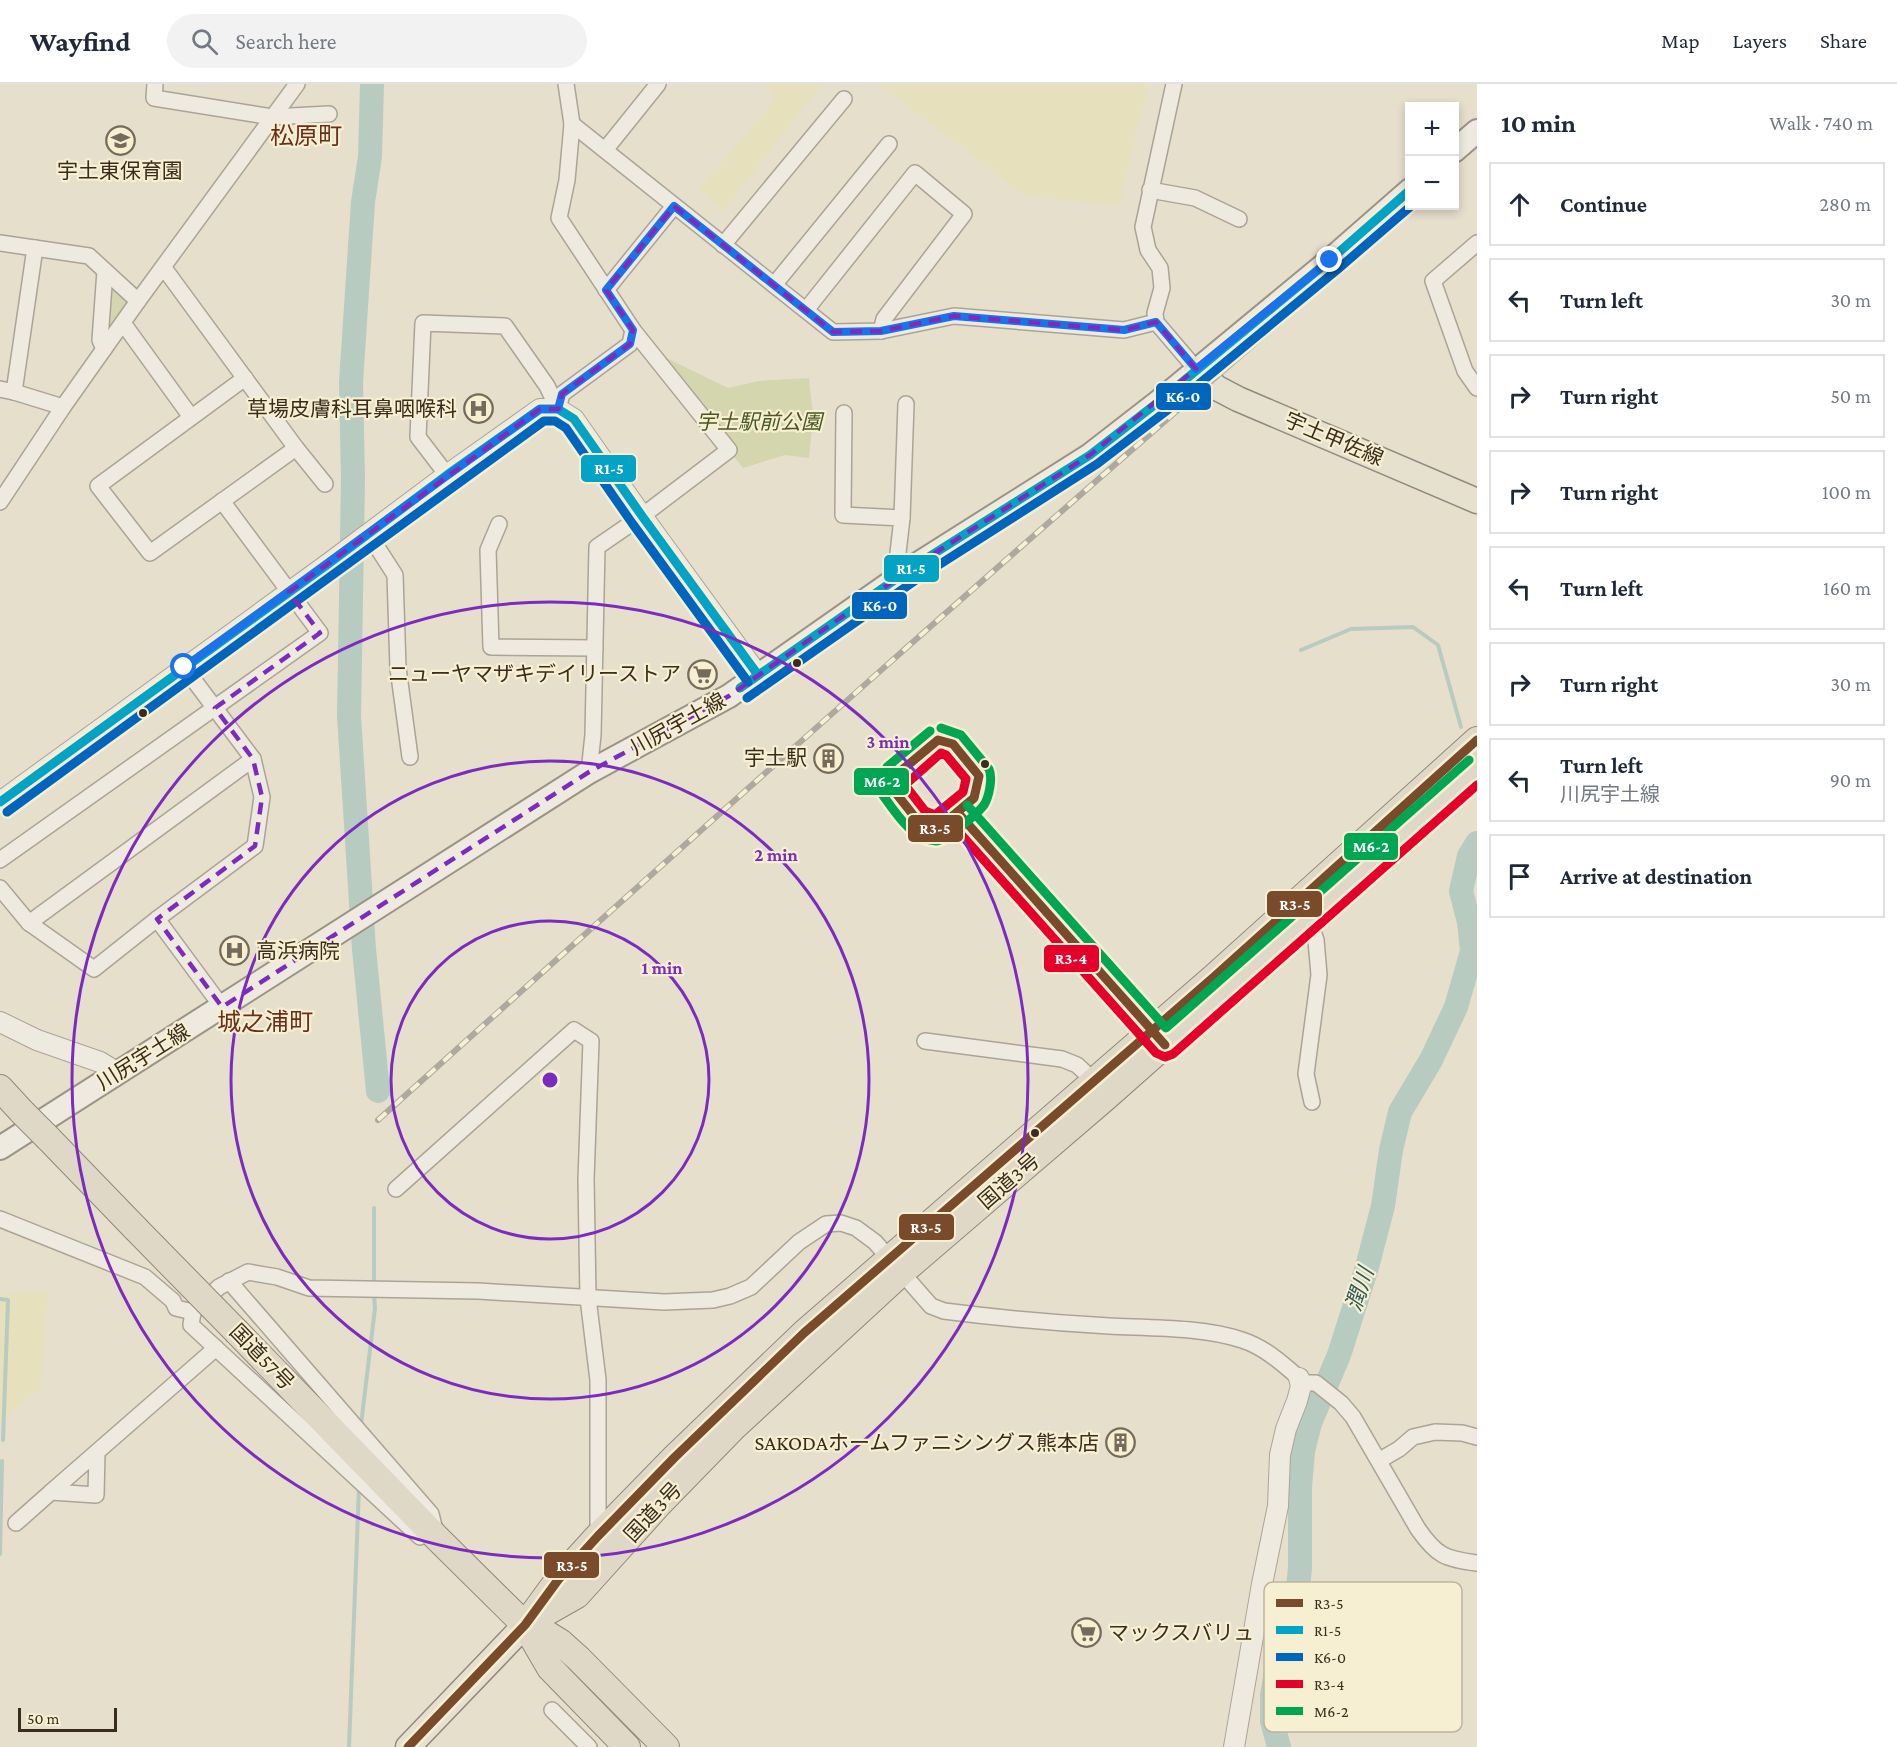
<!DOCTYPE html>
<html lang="en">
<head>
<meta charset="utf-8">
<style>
  :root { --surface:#fff; --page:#f2f2f3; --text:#1f2937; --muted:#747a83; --line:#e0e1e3 }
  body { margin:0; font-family:"Crimson Pro","Noto Sans JP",serif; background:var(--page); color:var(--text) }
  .controls { position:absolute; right:18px; top:18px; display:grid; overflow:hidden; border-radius:0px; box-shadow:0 3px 9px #0003 }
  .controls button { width:54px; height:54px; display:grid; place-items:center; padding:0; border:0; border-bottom:2px solid var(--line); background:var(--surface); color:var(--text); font:30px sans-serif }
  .scale { position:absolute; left:18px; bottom:15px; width:99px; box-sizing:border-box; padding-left:6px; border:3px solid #3a2d1d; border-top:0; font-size:16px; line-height:21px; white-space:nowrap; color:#3a2d1d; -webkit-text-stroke:4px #f7efd2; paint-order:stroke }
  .stop { position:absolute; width:18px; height:18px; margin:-14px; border:4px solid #1a73e8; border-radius:50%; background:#fff }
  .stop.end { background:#1a73e8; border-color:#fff; box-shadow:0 2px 6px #0008 }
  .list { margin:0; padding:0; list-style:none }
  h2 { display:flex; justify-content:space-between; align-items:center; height:78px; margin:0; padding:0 24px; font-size:26px }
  h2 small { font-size:20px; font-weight:400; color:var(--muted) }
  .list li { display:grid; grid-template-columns:39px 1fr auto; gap:18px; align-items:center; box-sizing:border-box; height:84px; margin:0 12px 12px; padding:0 12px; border:2px solid var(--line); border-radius:0px }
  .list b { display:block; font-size:22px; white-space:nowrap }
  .list p { margin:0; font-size:20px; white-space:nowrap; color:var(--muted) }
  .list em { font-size:20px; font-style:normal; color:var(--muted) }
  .icon { flex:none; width:33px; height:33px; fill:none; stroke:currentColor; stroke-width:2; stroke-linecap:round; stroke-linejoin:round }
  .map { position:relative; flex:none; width:1477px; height:1663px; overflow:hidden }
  header { display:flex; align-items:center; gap:36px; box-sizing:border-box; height:84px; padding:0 30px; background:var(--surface); border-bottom:2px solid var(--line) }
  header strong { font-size:28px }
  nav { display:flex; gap:33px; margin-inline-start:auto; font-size:21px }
  .search { width:420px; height:54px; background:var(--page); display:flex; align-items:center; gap:15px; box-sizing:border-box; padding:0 21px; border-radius:33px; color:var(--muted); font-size:22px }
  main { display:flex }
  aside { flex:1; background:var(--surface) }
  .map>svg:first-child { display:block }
  .farmland { fill:#e6e0bc }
  .green { fill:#d4d6ae }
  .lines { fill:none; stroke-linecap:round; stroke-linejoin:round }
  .stream { stroke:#b8cbc1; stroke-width:4 }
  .river { stroke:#b8cbc1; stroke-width:24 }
  .minor-casing { stroke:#aba496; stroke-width:18 }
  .tertiary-casing { stroke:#aba496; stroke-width:22 }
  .secondary-casing { stroke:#9b9385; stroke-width:26 }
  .primary-casing { stroke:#91897c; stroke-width:27 }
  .trunk-casing { stroke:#91897c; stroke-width:28 }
  .minor { stroke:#eeeadf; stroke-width:15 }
  .tertiary { stroke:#eeeadf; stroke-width:20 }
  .secondary { stroke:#eeeadf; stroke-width:22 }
  .primary { stroke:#e6e0cf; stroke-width:24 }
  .trunk { stroke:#e0d8c6; stroke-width:26 }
  .rail-casing { stroke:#ada99f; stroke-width:6 }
  .rail { stroke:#f7efd2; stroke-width:4; stroke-dasharray:11; stroke-linecap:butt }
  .trunk-bridge-casing { stroke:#91897c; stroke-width:28; stroke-linecap:butt }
  .trunk-bridge { stroke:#e0d8c6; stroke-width:26 }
  .bus-1-casing { stroke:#f7efd2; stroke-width:14 }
  .bus-2-casing { stroke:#f7efd2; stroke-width:14 }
  .bus-3-casing { stroke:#f7efd2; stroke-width:14 }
  .bus-4-casing { stroke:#f7efd2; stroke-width:14 }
  .bus-5-casing { stroke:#f7efd2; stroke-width:14 }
  .bus-1 { stroke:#7a4b2a; stroke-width:9 }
  .bus-2 { stroke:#03a3c5; stroke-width:9 }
  .bus-3 { stroke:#0065bd; stroke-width:9 }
  .bus-4 { stroke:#e4002b; stroke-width:9 }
  .bus-5 { stroke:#00a651; stroke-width:9 }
  .route { stroke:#1a73e8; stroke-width:8 }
  .marked { fill:none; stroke:#7b2cbf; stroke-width:4.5; stroke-dasharray:12 8; stroke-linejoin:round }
  .ring { fill:none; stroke:#7b2cbf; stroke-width:3 }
  .bus-dot { fill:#3a2d1d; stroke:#f7efd2; stroke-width:2 }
  .labels { text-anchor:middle; stroke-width:4.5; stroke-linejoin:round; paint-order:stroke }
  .poi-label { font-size:21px; fill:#3a2d1d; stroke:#f7efd2; text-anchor:end }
  .park-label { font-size:21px; font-style:italic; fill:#485823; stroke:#f7efd2 }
  .street-label { font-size:21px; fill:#3a2d1d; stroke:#f7efd2 }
  .water-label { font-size:22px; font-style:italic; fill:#2c5b5a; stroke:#f7efd2 }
  .quarter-label { font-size:24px; fill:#692f1a; stroke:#f7efd2 }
  .key { fill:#f7efd2; stroke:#beb59c; stroke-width:1.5 }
  .key-label { font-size:16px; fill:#3a2d1d }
  .centre { fill:#7b2cbf; stroke:#f7efd2; stroke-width:3 }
  .ring-label { font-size:18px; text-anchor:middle; font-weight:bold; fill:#7b2cbf; stroke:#f7efd2; stroke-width:4.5; stroke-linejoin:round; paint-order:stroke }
  .line-badge { stroke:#f7efd2; stroke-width:2 }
  .badge-label { font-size:16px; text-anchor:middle; font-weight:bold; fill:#fff }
</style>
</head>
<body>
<header>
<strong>Wayfind</strong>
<div class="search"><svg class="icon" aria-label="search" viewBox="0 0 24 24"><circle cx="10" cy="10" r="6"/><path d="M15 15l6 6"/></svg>Search here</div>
<nav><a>Map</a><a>Layers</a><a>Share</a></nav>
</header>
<main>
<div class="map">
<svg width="1477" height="1663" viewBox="0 0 1477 1663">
  <rect width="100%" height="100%" fill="#e6dfcc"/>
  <g class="farmland">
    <polygon points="763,0 822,0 723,127 699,105 777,13"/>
    <polygon points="879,0 1151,0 1145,13 1119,122 1025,112"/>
    <polygon points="48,1206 40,1305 17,1323 0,1340 0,1211"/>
  </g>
  <g class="green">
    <polygon points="105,187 138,217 104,265"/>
    <polygon points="648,265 728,304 759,297 809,294 813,333 809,374 785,371 743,384"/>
  </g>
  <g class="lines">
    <g class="stream">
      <polyline points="1301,566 1351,545 1413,543 1438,561 1461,643"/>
      <polyline points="374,1124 374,1201"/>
      <polyline points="0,1215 8,1216 3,1356"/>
      <polyline points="361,1341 375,1224 374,1209"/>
      <polyline points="0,1470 2,1377"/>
      <polyline points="349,1663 359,1403"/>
    </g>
    <g class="river">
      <polyline points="372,0 370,73 363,118 351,298 353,395 349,632 364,865 378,1007"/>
      <polyline points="1279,1663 1272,1637 1272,1611 1277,1583 1291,1544 1296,1524 1300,1484 1300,1404 1303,1367 1310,1339 1339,1271 1367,1183 1383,1122 1391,1066 1400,1028 1431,976 1456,923 1472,867 1469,838 1461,807 1469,772 1477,759"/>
    </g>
    <defs>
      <g id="minor">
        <polyline points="155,0 154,14 272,33 329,30"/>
        <polyline points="566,0 572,40 567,96 559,134 633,246 729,366 642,432 597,463 593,651 589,688"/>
        <polyline points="1174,0 1143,143 1148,166 1160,184 1162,204 1155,229 1156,238 1196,285"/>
        <polyline points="572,40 833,248 881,247 954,232 1124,246 1156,238"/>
        <polyline points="605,66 658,0"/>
        <polyline points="1150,106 1195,114 1239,135"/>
        <polyline points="0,159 89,172 138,217"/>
        <polyline points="1477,159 1433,197 1465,287 1477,304"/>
        <polyline points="723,161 844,15"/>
        <polyline points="164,184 296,364 325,400"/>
        <polyline points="774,201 889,60"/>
        <polyline points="606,206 674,122"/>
        <polyline points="806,226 915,89 964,130 884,235 881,247"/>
        <polyline points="123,239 191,333"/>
        <polyline points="104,265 100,256 105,187"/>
        <polyline points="245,294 98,402 150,469 296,364"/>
        <polyline points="0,305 14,308 63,323"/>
        <polyline points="14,308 35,164"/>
        <polyline points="558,325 562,310 630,260 633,246"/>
        <polyline points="844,329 843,431 902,434 895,495"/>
        <polyline points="447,391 418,353 423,239 505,242 547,302 558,325"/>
        <polyline points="0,418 63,323 138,217 297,0"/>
        <polyline points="902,434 906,320"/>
        <polyline points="499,440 488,466 491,563 595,564"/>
        <polyline points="368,449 395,491 398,584 410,673"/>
        <polyline points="0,776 320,549 222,417"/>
        <polyline points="0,804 29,839 94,885 157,835 255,762 262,713 253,675 184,583"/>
        <polyline points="157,835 222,923"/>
        <polyline points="1308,835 1316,856 1319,891 1306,990 1312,1018"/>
        <polyline points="29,839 253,675"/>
        <polyline points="925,957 1062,975 1077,981 1093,996"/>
        <polyline points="396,1105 574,946 591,957 586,1095 588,1214 598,1296 598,1452"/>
        <path d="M0 1135 145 1193 173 1217 176 1224 193 1228 219 1203 248 1188 277 1193 309 1204 478 1207 664 1218 713 1216 730 1212 751 1203 799 1158 826 1140 841 1139 856 1144 875 1158 931 1222 944 1227C999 1234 1054 1239 1109 1242 1150 1244 1204 1243 1242 1256 1264 1263 1282 1279 1299 1294"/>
        <polyline points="229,1197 431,1430 434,1442"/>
        <polyline points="193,1228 191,1241 420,1453"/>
        <path d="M1301 1299H1316L1341 1319 1353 1333 1418 1445C1437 1472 1445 1475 1477 1479"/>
        <polyline points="97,1368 96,1411 51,1408 216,1264"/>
        <polyline points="1380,1376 1399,1365 1413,1353 1435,1348 1462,1349 1477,1353"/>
        <polyline points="16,1439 51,1408"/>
        <polyline points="552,1626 589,1663"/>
      </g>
      <g id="tertiary">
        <polyline points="0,718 328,480 447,391 540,325 558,325 574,335 642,432 758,591"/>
        <polyline points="958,729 1162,956"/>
        <polyline points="0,938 37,956 100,978 118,989"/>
        <polyline points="1234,1663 1262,1500 1278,1422 1280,1371 1286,1345 1297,1317 1301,1302 1299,1294"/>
      </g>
      <g id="secondary">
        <polyline points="1454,67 1477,47"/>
        <polyline points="0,1064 589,688 729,612 916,481 1090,371 1157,319 1330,176 1410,106"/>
      </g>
      <g id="primary">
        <polyline points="1196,285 1217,304 1238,315 1477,417"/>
        <polyline points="408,1663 525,1541"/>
      </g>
      <g id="trunk">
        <polyline points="0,1004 23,1029"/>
        <polyline points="48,1054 136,1145"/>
        <polyline points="237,1248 437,1454 525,1541 550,1584 627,1663"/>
        <polyline points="533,1536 577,1511 659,1420 734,1343 901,1189 1105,1014 1477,685"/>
        <polyline points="525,1541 558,1496 598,1452 675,1373 804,1249 1214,893 1477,656"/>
        <polyline points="525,1541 547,1550 560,1558 579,1575 666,1663"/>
      </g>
    </defs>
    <use href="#minor" class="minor-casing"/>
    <use href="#tertiary" class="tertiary-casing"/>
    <use href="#secondary" class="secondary-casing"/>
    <use href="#primary" class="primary-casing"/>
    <use href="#trunk" class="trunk-casing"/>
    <use href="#minor" class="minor"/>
    <use href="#tertiary" class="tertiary"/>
    <use href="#secondary" class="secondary"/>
    <use href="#primary" class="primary"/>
    <use href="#trunk" class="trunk"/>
    <defs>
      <path id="rail" d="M378 1036C705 742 1032 449 1366 164"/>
    </defs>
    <use href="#rail" class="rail-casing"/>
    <use href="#rail" class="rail"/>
    <defs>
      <g id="trunk-bridge">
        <polyline points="23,1029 48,1054"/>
        <polyline points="136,1145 237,1248"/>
      </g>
    </defs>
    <use href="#trunk-bridge" class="trunk-bridge-casing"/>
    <use href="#trunk-bridge" class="trunk-bridge"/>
    <defs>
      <g id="bus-1">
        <polygon points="938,656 953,660 979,692 974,714 937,745 918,737 891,703 896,691"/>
        <polyline points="958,729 1165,961"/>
        <polyline points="408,1663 525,1541 558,1496 598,1452 675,1373 804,1249 1214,893 1477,656"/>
      </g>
      <g id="bus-2">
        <polyline points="740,604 916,481 1090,371 1157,319 1330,176 1410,106"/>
        <polyline points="0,718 328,480 447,391 540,325 558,325 574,335 642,432 758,591"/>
      </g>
      <g id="bus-3">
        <polyline points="747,614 923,491 1097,380 1165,328 1338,185 1411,122"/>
        <polyline points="7,728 544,337 555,337 566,344 632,439 748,598"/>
      </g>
      <g id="bus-4">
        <polygon points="941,669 946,671 966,695 963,708 935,731 925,727 905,701"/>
        <polyline points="949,737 1156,969 1165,973 1173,970 1477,701"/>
      </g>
      <g id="bus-5">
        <path d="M930 647 887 683 879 704 882 710C895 728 912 756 936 757 946 757 978 729 984 721 989 713 993 694 989 685L961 651 941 644"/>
        <polyline points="967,721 1166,944 1469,676"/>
      </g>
    </defs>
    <use href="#bus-1" class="bus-1-casing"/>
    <use href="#bus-2" class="bus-2-casing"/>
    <use href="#bus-3" class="bus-3-casing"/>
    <use href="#bus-4" class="bus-4-casing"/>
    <use href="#bus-5" class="bus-5-casing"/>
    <use href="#bus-1" class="bus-1"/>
    <use href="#bus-2" class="bus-2"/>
    <use href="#bus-3" class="bus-3"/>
    <use href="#bus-4" class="bus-4"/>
    <use href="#bus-5" class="bus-5"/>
  </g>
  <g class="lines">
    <path class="route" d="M184 583C303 498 420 410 540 325H558L562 310 630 260 633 246 606 206 674 122 833 248 881 247 954 232 1124 246 1156 238 1196 285 1330 176"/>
  </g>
  <path class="marked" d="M674 122 833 248 881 247 954 232 1124 246 1156 238 1196 285 1090 371 916 481 729 612 589 688 222 923 157 835 255 762 262 713 253 675 215 624 320 549 289 508 540 325H558L562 310 630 260 633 246 606 206Z"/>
  <g class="ring">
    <circle cx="550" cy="996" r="159"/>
    <circle cx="550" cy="996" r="319"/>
    <circle cx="550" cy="996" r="478"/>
  </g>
  <defs>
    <symbol id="school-ring" viewBox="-11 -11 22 22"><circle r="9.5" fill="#f7efd2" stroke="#766b5a" stroke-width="1.5"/><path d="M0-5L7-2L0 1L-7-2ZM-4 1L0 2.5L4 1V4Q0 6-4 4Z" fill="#766b5a"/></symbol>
    <symbol id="hospital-ring" viewBox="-11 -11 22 22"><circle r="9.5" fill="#f7efd2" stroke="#766b5a" stroke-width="1.5"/><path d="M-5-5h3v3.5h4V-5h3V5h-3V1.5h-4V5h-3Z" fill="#766b5a"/></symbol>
    <symbol id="supermarket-ring" viewBox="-11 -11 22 22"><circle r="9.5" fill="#f7efd2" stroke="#766b5a" stroke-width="1.5"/><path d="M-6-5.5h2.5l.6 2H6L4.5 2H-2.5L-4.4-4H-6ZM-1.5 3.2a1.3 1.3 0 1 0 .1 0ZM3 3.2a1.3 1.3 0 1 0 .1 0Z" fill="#766b5a"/></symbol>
    <symbol id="building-ring" viewBox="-11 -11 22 22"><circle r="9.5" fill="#f7efd2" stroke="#766b5a" stroke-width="1.5"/><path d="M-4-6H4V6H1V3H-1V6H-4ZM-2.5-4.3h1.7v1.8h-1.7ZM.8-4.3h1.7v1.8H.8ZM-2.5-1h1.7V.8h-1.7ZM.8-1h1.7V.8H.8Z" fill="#766b5a"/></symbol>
  </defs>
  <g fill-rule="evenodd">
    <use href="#school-ring" x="104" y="40" width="33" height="33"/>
    <use href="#hospital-ring" x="462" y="308" width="33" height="33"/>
    <use href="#supermarket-ring" x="686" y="574" width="33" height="33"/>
    <use href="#building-ring" x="812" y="658" width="33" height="33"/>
    <use href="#hospital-ring" x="218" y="850" width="33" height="33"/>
    <use href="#building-ring" x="1104" y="1342" width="33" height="33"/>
    <use href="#supermarket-ring" x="1070" y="1532" width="33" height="33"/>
  </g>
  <g class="bus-dot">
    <circle cx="797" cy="579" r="5"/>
    <circle cx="143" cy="629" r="5"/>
    <circle cx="985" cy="680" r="5"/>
    <circle cx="1035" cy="1049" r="5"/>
  </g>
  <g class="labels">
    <g class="poi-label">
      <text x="120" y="94" text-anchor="middle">宇土東保育園</text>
      <text x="457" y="332">草場皮膚科耳鼻咽喉科</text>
      <text x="681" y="597">ニューヤマザキデイリーストア</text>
      <text x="807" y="681">宇土駅</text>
      <text x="256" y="874" text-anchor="start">高浜病院</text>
      <text x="1099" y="1366">SAKODAホームファニシングス熊本店</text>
      <text x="1108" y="1556" text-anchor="start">マックスバリュ</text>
    </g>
    <g class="park-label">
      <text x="759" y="345">宇土駅前公園</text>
    </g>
    <g class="street-label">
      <text transform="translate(1334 355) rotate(23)" y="7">宇土甲佐線</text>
      <text transform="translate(678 640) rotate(-29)" y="7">川尻宇土線</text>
      <text transform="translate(143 973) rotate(-32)" y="7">川尻宇土線</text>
      <text transform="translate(1009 1097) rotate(-41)" y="7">国道3号</text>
      <text transform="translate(262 1273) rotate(46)" y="7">国道57号</text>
      <text transform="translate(653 1428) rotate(-47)" y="7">国道3号</text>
    </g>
    <g class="water-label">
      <text transform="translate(1359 1205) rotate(-71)" y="8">潤川</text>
    </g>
    <g class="quarter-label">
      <text x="306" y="60">松原町</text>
      <text x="265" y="946">城之浦町</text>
    </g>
  </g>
  <rect x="1264" y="1498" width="198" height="150" rx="9" class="key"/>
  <rect x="1276" y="1515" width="27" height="8" fill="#7a4b2a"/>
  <rect x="1276" y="1542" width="27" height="8" fill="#03a3c5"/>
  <rect x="1276" y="1569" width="27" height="8" fill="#0065bd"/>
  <rect x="1276" y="1596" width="27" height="8" fill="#e4002b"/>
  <rect x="1276" y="1623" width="27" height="8" fill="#00a651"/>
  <g class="key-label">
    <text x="1314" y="1525">R3-5</text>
    <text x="1314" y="1552">R1-5</text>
    <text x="1314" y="1579">K6-0</text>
    <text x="1314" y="1606">R3-4</text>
    <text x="1314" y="1633">M6-2</text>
  </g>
  <circle cx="550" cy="996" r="9" class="centre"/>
  <g class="ring-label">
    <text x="888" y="664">3 min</text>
    <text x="776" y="777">2 min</text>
    <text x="662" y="890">1 min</text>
  </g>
  <g class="line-badge">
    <rect x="1155" y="298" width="57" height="29" rx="6" fill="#0065bd"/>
    <rect x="580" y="370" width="57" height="29" rx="6" fill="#03a3c5"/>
    <rect x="883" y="470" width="57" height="29" rx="6" fill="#03a3c5"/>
    <rect x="851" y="507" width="57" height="29" rx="6" fill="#0065bd"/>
    <rect x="853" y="683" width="57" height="29" rx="6" fill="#00a651"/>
    <rect x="907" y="730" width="57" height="29" rx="6" fill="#7a4b2a"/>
    <rect x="1343" y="748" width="56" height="29" rx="6" fill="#00a651"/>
    <rect x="1266" y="806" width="57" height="28" rx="6" fill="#7a4b2a"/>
    <rect x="1043" y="860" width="57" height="29" rx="6" fill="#e4002b"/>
    <rect x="898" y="1129" width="57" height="28" rx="6" fill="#7a4b2a"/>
    <rect x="543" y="1467" width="57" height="28" rx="6" fill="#7a4b2a"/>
  </g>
  <g class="badge-label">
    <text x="1183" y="318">K6-0</text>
    <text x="609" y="390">R1-5</text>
    <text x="911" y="490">R1-5</text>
    <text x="880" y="527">K6-0</text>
    <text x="882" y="703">M6-2</text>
    <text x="935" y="750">R3-5</text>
    <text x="1371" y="768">M6-2</text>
    <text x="1295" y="826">R3-5</text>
    <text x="1071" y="880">R3-4</text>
    <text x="926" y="1149">R3-5</text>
    <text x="572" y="1487">R3-5</text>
  </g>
</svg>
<div class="controls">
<button>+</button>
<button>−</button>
</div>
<div class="scale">50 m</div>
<div class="stop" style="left:184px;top:583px"></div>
<div class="stop end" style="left:1330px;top:176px"></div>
</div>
<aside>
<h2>10 min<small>Walk · 740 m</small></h2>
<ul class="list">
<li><svg class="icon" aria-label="ahead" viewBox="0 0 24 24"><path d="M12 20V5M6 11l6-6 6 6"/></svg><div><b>Continue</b></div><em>280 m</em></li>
<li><svg class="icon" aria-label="left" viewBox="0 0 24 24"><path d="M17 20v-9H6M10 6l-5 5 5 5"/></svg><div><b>Turn left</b></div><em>30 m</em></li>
<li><svg class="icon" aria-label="right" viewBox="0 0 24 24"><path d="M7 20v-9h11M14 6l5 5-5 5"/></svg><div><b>Turn right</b></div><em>50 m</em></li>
<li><svg class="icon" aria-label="right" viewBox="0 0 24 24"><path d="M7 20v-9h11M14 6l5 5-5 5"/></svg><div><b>Turn right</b></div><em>100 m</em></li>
<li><svg class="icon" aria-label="left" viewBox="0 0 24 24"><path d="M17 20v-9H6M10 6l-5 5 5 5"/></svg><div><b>Turn left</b></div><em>160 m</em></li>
<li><svg class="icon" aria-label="right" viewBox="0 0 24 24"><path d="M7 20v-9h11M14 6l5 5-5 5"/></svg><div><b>Turn right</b></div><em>30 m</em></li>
<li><svg class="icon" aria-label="left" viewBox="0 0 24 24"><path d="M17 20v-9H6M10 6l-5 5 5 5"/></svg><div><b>Turn left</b><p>川尻宇土線</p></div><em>90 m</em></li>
<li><svg class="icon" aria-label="arrive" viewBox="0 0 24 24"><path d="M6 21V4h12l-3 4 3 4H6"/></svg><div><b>Arrive at destination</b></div></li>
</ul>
</aside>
</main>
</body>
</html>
